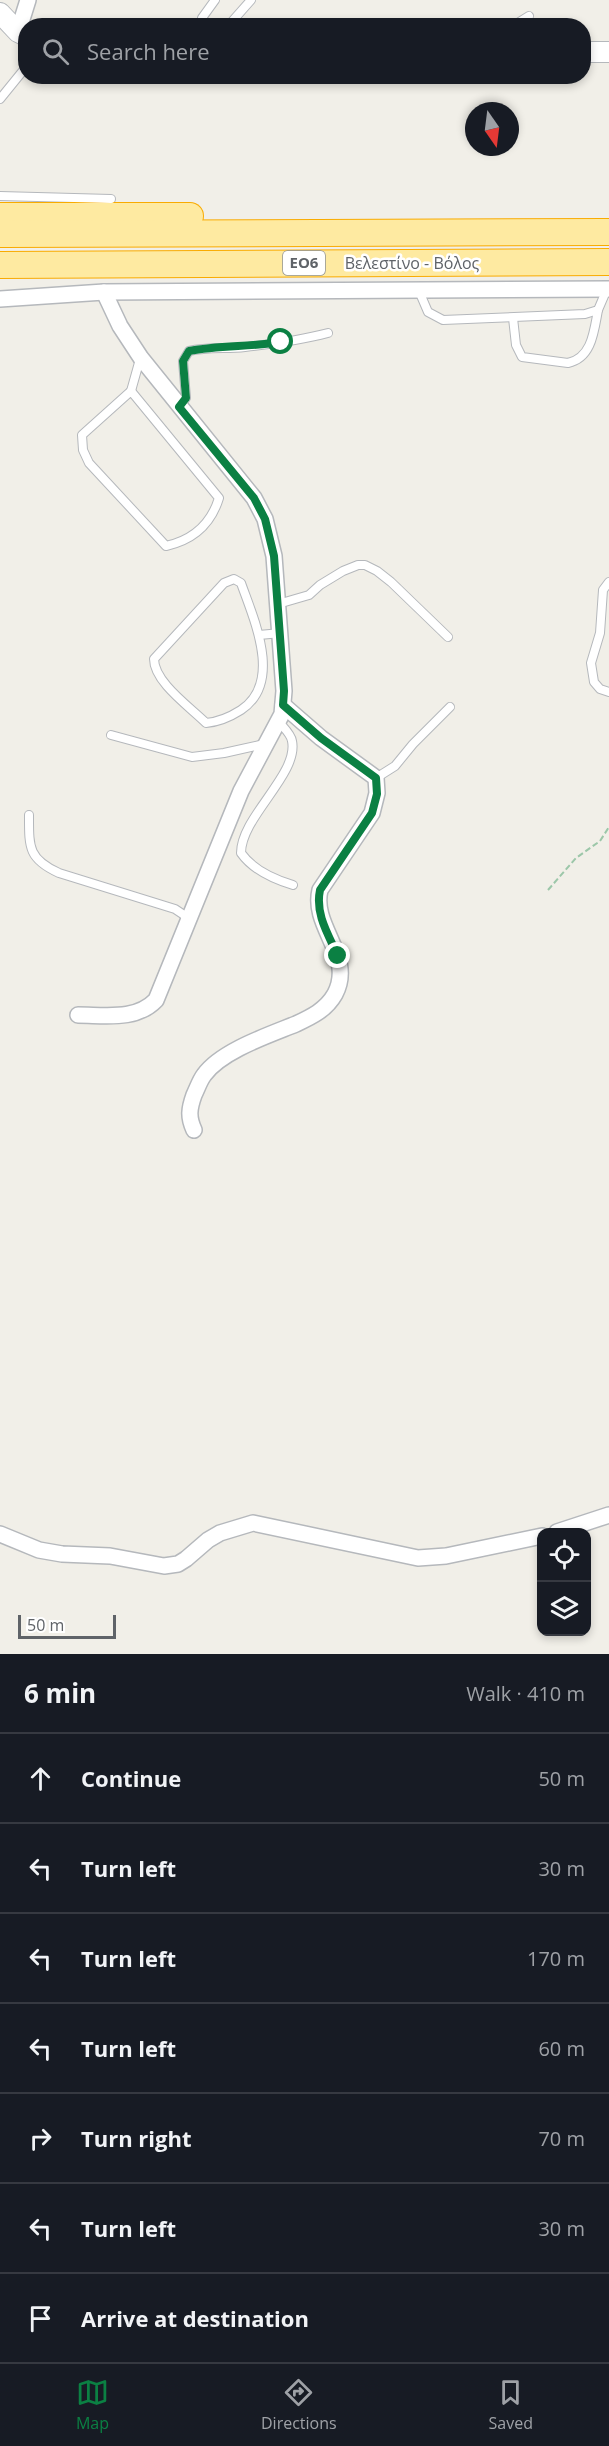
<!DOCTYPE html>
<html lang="en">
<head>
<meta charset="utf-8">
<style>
  :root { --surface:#171b24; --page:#242831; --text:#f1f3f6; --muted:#9ea1a6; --line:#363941; --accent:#0b8043 }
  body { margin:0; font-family:"Open Sans",sans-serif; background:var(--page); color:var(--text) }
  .controls { position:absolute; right:18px; bottom:18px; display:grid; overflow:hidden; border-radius:12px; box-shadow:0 3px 9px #0003 }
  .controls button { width:54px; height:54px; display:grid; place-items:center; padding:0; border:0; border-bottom:2px solid var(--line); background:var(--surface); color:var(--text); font:30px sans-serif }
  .compass { position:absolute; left:465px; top:102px; width:54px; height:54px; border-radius:50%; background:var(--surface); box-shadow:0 3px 9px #0003; rotate:166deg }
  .scale { position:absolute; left:18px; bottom:15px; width:98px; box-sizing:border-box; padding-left:6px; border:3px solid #5f6368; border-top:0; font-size:16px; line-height:21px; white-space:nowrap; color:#5f6368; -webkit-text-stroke:4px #fff; paint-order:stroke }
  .stop { position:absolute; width:18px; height:18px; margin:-14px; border:4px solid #0b8043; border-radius:50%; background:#fff }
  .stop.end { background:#0b8043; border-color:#fff; box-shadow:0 2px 6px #0008 }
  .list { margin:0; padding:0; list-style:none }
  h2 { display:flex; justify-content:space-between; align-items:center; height:78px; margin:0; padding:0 24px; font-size:26px }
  h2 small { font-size:20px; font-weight:400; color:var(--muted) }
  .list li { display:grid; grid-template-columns:39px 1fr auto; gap:18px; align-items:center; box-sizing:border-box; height:90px; padding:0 24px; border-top:2px solid var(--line) }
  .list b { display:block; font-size:22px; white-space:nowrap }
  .list em { font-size:20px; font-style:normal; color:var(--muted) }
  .icon { flex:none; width:33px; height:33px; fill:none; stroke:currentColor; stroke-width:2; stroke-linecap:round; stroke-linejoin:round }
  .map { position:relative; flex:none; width:609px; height:1654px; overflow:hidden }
  .search { position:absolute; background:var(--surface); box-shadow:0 3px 9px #0003; left:18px; right:18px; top:18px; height:66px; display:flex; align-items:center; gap:15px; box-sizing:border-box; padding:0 21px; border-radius:24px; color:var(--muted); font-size:22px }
  .sheet { height:708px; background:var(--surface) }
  nav { display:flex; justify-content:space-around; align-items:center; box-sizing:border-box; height:84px; border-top:2px solid var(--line); background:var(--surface); font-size:16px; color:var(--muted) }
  nav a { display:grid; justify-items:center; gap:3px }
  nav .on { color:var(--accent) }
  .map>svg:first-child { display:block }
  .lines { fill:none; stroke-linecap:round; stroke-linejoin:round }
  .service-casing { stroke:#b5b8bc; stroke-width:10 }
  .minor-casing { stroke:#b5b8bc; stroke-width:18 }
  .tertiary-casing { stroke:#b5b8bc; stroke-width:22 }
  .trunk-casing { stroke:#f9ab00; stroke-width:28 }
  .path { stroke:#9cc7a9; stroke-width:2; stroke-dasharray:6 3; stroke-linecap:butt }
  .service { stroke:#fff; stroke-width:8 }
  .minor { stroke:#fff; stroke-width:15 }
  .tertiary { stroke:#fff; stroke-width:20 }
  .trunk { stroke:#feeaa1; stroke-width:26 }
  .route { stroke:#0b8043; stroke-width:8 }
  .labels { text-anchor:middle; stroke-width:5; stroke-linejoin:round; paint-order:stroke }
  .shield { fill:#fff; stroke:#8f9295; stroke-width:1.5 }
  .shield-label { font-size:15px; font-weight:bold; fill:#5f6368 }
  .street-label { font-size:16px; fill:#5f6368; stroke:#fff }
</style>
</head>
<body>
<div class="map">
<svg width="609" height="1654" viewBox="0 0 609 1654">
  <rect width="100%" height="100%" fill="#f1efe8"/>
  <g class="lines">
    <defs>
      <g id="service">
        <polyline points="202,26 202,18 215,0"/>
        <polyline points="228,26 251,0"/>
        <polyline points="513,26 529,16"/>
        <polyline points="0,99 26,67"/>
        <polyline points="0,196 111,199"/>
        <polyline points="419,291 428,312 443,320 585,314 598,310 607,289"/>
        <path d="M513 318 516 345 522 357 568 363C592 358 594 331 598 310"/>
        <path d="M131 391 219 498C211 524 193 540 166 546L89 463 83 450 82 435Z"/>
        <polyline points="131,391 140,359"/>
        <path d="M179 407 186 398 183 361 189 351C208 347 226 349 245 347 272 344 301 340 328 333"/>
        <path d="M234 579 241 583C254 620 283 682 241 710 230 717 218 722 206 723 190 707 154 682 154 659L224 583Z"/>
        <polyline points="609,582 603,590 600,633 591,663 594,682 600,689 609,692"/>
        <polyline points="278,604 309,595 320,585 343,571 358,565 365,565 377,571 391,582 448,637"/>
        <polyline points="259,635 281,633"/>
        <path d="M279 722C283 727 291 734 292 741 299 774 241 817 241 853 253 870 273 879 293 885"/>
        <polyline points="111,735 192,757 224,753 264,744"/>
        <polyline points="376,778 395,766 413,744 450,707"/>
        <path d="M29 815C29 847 28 859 59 873L175 909 184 915 187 921"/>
      </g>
      <g id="minor">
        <polyline points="18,32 28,0"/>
        <polyline points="0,299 104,292 609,289"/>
        <path d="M78 1015C105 1015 136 1021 156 1000L241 791 282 714 284 691 274 556 265 519 254 498 141 358 120 326 104 292"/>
        <path d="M194 1130C188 1117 189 1109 194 1095 197 1089 200 1080 204 1075 221 1051 269 1035 296 1024 311 1017 326 1010 335 994 355 956 311 927 320 890L372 813 377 793 376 778 321 738 283 705"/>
        <polyline points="557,1532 609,1515"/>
        <polyline points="0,1534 39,1550 62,1554 110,1556 164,1566 178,1564 186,1559 208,1540 220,1533 253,1523 418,1558 446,1556 542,1536"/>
      </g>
      <g id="tertiary">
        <polyline points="0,13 18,32 26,36"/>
        <polyline points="584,52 609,52"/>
      </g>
      <g id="trunk">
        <polyline points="0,216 190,216"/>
        <polyline points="0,234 609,232"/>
        <polyline points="0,265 609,262"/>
      </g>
    </defs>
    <use href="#service" class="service-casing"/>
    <use href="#minor" class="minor-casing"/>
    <use href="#tertiary" class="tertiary-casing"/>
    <use href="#trunk" class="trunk-casing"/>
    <polyline class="path" points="548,890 576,858 600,841 609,827"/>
    <use href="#service" class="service"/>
    <use href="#minor" class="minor"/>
    <use href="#tertiary" class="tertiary"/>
    <use href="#trunk" class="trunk"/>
  </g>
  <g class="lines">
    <path class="route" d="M281 342C250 347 219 345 189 351L183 361 186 398 179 407 254 498 265 519 274 556 284 691 283 705 321 738 376 778 377 794 372 813 320 890C315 914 328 934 338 956"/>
  </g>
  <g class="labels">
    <rect class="shield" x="283" y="251" width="42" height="24" rx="4.5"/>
    <g class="shield-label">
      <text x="304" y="268">ΕΟ6</text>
    </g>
    <g class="street-label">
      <text x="412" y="269">Βελεστίνο - Βόλος</text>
    </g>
  </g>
</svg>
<div class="controls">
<button><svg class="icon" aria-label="locate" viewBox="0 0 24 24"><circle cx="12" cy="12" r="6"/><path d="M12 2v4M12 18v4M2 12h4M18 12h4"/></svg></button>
<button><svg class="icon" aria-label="layers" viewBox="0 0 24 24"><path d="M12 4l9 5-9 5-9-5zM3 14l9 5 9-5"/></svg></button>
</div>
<svg class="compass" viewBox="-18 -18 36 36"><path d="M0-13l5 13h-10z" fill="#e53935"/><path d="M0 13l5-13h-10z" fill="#9ea1a6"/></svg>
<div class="scale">50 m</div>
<div class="stop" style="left:281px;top:342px"></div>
<div class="stop end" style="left:338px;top:956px"></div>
<div class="search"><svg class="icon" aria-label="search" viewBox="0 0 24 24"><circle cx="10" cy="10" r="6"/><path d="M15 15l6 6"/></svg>Search here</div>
</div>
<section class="sheet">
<h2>6 min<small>Walk · 410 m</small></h2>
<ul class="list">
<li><svg class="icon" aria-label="ahead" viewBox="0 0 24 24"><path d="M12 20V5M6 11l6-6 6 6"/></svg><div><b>Continue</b></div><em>50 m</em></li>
<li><svg class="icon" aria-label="left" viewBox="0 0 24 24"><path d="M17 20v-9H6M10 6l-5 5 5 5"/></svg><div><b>Turn left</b></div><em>30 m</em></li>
<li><svg class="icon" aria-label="left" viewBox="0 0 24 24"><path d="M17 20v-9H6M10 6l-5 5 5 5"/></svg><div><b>Turn left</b></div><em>170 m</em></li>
<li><svg class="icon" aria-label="left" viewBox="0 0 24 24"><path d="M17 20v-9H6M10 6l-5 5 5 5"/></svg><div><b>Turn left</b></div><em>60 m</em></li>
<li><svg class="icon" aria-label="right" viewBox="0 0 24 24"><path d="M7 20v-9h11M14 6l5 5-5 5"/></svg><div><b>Turn right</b></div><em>70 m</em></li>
<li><svg class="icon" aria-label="left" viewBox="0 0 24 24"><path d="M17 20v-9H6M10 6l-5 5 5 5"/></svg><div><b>Turn left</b></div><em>30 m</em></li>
<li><svg class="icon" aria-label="arrive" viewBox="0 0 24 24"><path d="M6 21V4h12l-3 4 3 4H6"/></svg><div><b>Arrive at destination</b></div></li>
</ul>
</section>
<nav>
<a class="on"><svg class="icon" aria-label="map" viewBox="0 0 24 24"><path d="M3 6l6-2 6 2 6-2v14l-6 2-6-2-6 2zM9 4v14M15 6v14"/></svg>Map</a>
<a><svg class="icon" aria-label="directions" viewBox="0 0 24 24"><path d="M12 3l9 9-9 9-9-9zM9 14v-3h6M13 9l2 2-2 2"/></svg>Directions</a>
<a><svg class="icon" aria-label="saved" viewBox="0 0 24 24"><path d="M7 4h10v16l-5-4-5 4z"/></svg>Saved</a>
</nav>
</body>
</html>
